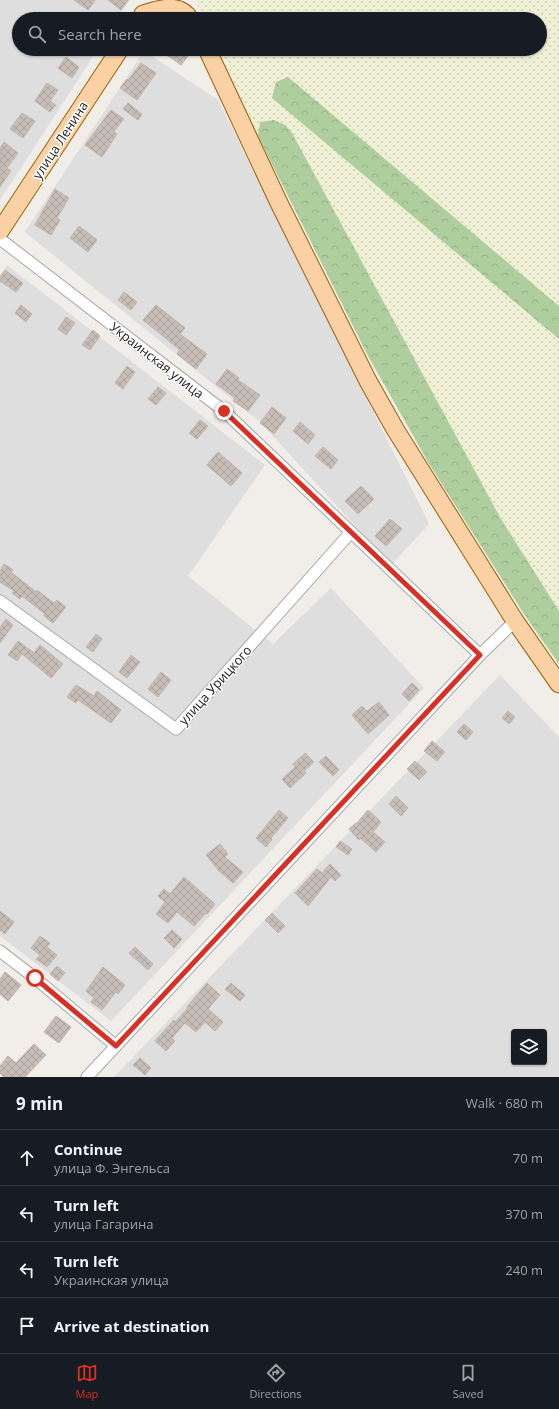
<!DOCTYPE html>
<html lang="en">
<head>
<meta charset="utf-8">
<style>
  :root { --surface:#171b24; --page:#242831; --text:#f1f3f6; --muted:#9ea1a6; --line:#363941; --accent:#d93025 }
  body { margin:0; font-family:"Open Sans",sans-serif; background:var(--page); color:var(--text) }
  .controls { position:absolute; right:12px; bottom:12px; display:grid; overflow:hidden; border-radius:4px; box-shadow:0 1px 3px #0004 }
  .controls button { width:36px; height:36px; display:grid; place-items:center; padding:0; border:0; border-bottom:1px solid var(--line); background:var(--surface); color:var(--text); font:20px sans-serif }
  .stop { position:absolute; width:12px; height:12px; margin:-9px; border:3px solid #d93025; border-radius:50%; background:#fff }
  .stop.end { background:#d93025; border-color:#fff; box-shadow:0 1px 4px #0008 }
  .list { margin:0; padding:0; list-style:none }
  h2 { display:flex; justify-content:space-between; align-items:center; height:52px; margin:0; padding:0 16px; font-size:17px }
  h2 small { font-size:13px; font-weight:400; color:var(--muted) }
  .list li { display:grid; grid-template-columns:26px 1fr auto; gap:12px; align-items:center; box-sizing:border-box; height:56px; padding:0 16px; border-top:1px solid var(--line) }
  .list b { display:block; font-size:15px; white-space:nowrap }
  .list p { margin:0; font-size:13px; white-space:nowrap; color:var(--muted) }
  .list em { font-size:13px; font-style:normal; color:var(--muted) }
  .icon { flex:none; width:22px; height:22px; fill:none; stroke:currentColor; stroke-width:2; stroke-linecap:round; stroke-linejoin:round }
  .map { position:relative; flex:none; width:559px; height:1077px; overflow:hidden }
  .search { position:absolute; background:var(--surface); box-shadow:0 1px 3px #0004; left:12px; right:12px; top:12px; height:44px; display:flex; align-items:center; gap:10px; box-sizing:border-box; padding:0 14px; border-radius:22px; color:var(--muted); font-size:15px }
  .sheet { height:276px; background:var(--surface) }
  nav { display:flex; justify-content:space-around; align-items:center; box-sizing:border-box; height:56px; border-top:1px solid var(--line); background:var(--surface); font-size:11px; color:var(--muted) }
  nav a { display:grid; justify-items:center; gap:2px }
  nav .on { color:var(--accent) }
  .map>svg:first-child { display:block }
  .residential { fill:#dfdede; fill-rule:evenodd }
  .farmland { fill:url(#farmland-dots) }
  .forest { fill:url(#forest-crowns) }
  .building { fill:url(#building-cross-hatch); stroke:#c2b4aa }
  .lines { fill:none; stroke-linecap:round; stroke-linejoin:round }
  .minor-casing { stroke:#a8a8a8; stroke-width:13 }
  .primary-casing { stroke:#9a6103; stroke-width:19 }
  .minor { stroke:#fff; stroke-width:11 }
  .primary { stroke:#fad1a4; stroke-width:17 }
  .route { stroke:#d93025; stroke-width:5 }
  .labels { text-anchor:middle; stroke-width:3; stroke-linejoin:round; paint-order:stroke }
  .street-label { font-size:13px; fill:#212121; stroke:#fff }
</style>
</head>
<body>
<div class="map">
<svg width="559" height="1077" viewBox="0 0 559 1077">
  <defs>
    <pattern id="farmland-dots" width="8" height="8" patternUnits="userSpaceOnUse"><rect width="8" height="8" fill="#eeefd4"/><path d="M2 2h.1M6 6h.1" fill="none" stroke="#cccdb6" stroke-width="1.8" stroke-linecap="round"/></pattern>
    <pattern id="forest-crowns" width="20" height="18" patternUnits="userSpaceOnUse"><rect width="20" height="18" fill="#aecf9d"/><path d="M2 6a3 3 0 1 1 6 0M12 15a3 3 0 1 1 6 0" fill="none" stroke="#95b187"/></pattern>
    <pattern id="building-cross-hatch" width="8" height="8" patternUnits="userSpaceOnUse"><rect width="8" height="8" fill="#c6bdb7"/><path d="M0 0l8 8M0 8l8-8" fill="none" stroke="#aaa29d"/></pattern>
  </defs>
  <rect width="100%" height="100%" fill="#f1ede8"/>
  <g class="residential">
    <polygon points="0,0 130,0 117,19 19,19 19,49 98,49 0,200"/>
    <polygon points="144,51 218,100 429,524 391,565 260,422 25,232"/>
    <polygon points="7,265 265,465 188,576 273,644 331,588 424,688 111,1021 0,936 0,276"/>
    <path d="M500 675 559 737V1077H114ZM514 1032H544V1062H514Z"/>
  </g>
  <polygon class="farmland" points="195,0 559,0 559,611 501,519 261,122 258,136 218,49 540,49 540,19 204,19"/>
  <g class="forest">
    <polygon points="288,77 559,306 559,339 272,98 276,82"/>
    <polygon points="274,120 285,125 292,133 501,519 559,611 559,664 524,614 428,462 368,356 258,136 260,122"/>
  </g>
  <g class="building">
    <polygon points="74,0 95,0 88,10"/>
    <polygon points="108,0 128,0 121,10"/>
    <polygon points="158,49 184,49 188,56 181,65"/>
    <polygon points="66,57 79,67 72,78 58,68"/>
    <polygon points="141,63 156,73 137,100 120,88 127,79 128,80"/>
    <polygon points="47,83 58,90 50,101 56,105 50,112 35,101"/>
    <polygon points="128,103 142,114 138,120 123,109"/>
    <polygon points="111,110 124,119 114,131 117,134 102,157 85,145"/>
    <polygon points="22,113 35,121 23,138 10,129"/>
    <polygon points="4,142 18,153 7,168 11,171 0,187 0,148"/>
    <polygon points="55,189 69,198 57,218 60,220 51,235 35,225"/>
    <polygon points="79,226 97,240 88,252 70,238"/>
    <polygon points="5,270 23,283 16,292 0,281 0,277"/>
    <polygon points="124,292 137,302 131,310 118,300"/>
    <polygon points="21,305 32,314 26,322 15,313"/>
    <polygon points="156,305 185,328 180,334 207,354 196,369 177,354 180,350 143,320"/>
    <polygon points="66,317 75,323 66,335 58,329"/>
    <polygon points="93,330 100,336 90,350 82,345"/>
    <polygon points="127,366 135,372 123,389 115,383"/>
    <polygon points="227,369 239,378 238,380 260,395 248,411 233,401 235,398 216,384"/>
    <polygon points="158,387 166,393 156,405 148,399"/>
    <polygon points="272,407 286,418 274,434 260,423"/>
    <polygon points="200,420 208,426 197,439 189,433"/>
    <polygon points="300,422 315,435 308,444 293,431"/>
    <polygon points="323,447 338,460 331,469 315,456"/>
    <polygon points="218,452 242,473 231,486 207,465"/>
    <polygon points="361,486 374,499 358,514 345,501"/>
    <polygon points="390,519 402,529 386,546 375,536"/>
    <polygon points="4,564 13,570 11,572 36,592 37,590 54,603 57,600 66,607 53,623 44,616 45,614 22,596 20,599 12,593 14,591 0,582 0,571"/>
    <polygon points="6,619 13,625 0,643 0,627"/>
    <polygon points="96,634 102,639 93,652 86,647"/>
    <polygon points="18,641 34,653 40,645 63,664 51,678 22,654 17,661 8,655"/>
    <polygon points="131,655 140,662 127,678 119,672"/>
    <polygon points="161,672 171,680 158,697 148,689"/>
    <polygon points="412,683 419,690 409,701 402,694"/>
    <polygon points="76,685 94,696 97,691 121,710 111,723 78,700 76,703 67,697"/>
    <polygon points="379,702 389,715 368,734 352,715 362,706 367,711"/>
    <polygon points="508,711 515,717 509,724 502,718"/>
    <polygon points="464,724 473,732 466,740 457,732"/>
    <polygon points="432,741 445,752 437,761 424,751"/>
    <polygon points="305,753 314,762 304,771 306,773 290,788 282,779 295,767 293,764"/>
    <polygon points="326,756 339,770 333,776 319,762"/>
    <polygon points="415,761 427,772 419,780 407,769"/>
    <polygon points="396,796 408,808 401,816 389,804"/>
    <polygon points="279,810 288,818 271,838 272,839 266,847 256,838"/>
    <polygon points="368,810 381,822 373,832 385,842 376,852 360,838 359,840 349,829 356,823 356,824"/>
    <polygon points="340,841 352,849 348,855 336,847"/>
    <polygon points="220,844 228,854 225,857 243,872 233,883 219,871 206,855"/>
    <polygon points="330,864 341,875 335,881 331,877 308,906 295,893 317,869 322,873"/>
    <polygon points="184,877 215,904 207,914 206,913 194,926 177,912 168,923 156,914 165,902 158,896 164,889 170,894"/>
    <polygon points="0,911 14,922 5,934 0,930"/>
    <polygon points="272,913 285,926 278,933 265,920"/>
    <polygon points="172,930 182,939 174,948 164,938"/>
    <polygon points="40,936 50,943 47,947 57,955 47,967 36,959 40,955 31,948"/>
    <polygon points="135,947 153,964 148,970 129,953"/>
    <polygon points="57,966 65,973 58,981 50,974"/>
    <polygon points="103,967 125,985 118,994 116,992 102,1010 91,1002 94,998 86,991"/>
    <polygon points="5,972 21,985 8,1001 0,994 0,979"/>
    <polygon points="207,983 220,995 208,1009 223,1022 215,1031 205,1022 196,1032 185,1023 172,1038 175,1041 166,1051 155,1041 174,1020 175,1022 188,1008 187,1007"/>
    <polygon points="231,983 245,995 240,1001 225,989"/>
    <polygon points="56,1016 71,1027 59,1043 44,1032"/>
    <polygon points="34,1044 46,1055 25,1077 4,1077 0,1073 0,1066 8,1056 16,1063"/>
    <polygon points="140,1058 151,1068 145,1075 133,1065"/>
  </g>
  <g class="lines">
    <defs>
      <g id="minor">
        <polyline points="0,239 224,411 480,655"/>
        <polyline points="0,601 176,729 351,532"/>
        <polyline points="0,951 35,978 116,1046"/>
        <polyline points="87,1077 480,655 515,621"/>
      </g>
      <g id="primary">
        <path d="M143 14C159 9 179 2 190 19"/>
        <polyline points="207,49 279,203 368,381 395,429 515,621 559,684"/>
        <polyline points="0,231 120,49"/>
      </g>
    </defs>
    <use href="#minor" class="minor-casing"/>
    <use href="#primary" class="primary-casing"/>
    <use href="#minor" class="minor"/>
    <use href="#primary" class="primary"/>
  </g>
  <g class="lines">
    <polyline class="route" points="35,978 116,1046 480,655 224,411"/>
  </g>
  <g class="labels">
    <g class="street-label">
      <text transform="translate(60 140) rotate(-57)" y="5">улица Ленина</text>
      <text transform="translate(157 360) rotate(38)" y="5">Украинская улица</text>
      <text transform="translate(215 685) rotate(-48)" y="5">улица Урицкого</text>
    </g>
  </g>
</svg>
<div class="controls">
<button><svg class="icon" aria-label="layers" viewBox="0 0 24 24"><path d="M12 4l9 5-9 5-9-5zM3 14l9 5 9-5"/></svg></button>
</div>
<div class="stop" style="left:35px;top:978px"></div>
<div class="stop end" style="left:224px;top:411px"></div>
<div class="search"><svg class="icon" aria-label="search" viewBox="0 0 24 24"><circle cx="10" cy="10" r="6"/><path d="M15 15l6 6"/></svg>Search here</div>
</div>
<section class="sheet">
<h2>9 min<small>Walk · 680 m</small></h2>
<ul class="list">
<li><svg class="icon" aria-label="ahead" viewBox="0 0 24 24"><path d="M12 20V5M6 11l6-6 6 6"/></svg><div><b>Continue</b><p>улица Ф. Энгельса</p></div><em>70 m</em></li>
<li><svg class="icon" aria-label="left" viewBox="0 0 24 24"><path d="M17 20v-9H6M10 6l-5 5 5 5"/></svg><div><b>Turn left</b><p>улица Гагарина</p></div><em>370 m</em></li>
<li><svg class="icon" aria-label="left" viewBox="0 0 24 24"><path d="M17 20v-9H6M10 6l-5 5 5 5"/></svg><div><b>Turn left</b><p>Украинская улица</p></div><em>240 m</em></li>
<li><svg class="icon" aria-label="arrive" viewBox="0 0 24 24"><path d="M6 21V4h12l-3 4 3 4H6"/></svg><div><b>Arrive at destination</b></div></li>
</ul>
</section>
<nav>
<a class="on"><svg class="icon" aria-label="map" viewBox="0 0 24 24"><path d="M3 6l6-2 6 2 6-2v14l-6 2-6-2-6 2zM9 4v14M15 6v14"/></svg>Map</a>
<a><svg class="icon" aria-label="directions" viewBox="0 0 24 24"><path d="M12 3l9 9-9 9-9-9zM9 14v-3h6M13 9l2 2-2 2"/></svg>Directions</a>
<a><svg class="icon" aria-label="saved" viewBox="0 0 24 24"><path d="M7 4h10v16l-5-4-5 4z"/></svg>Saved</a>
</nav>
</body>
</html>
